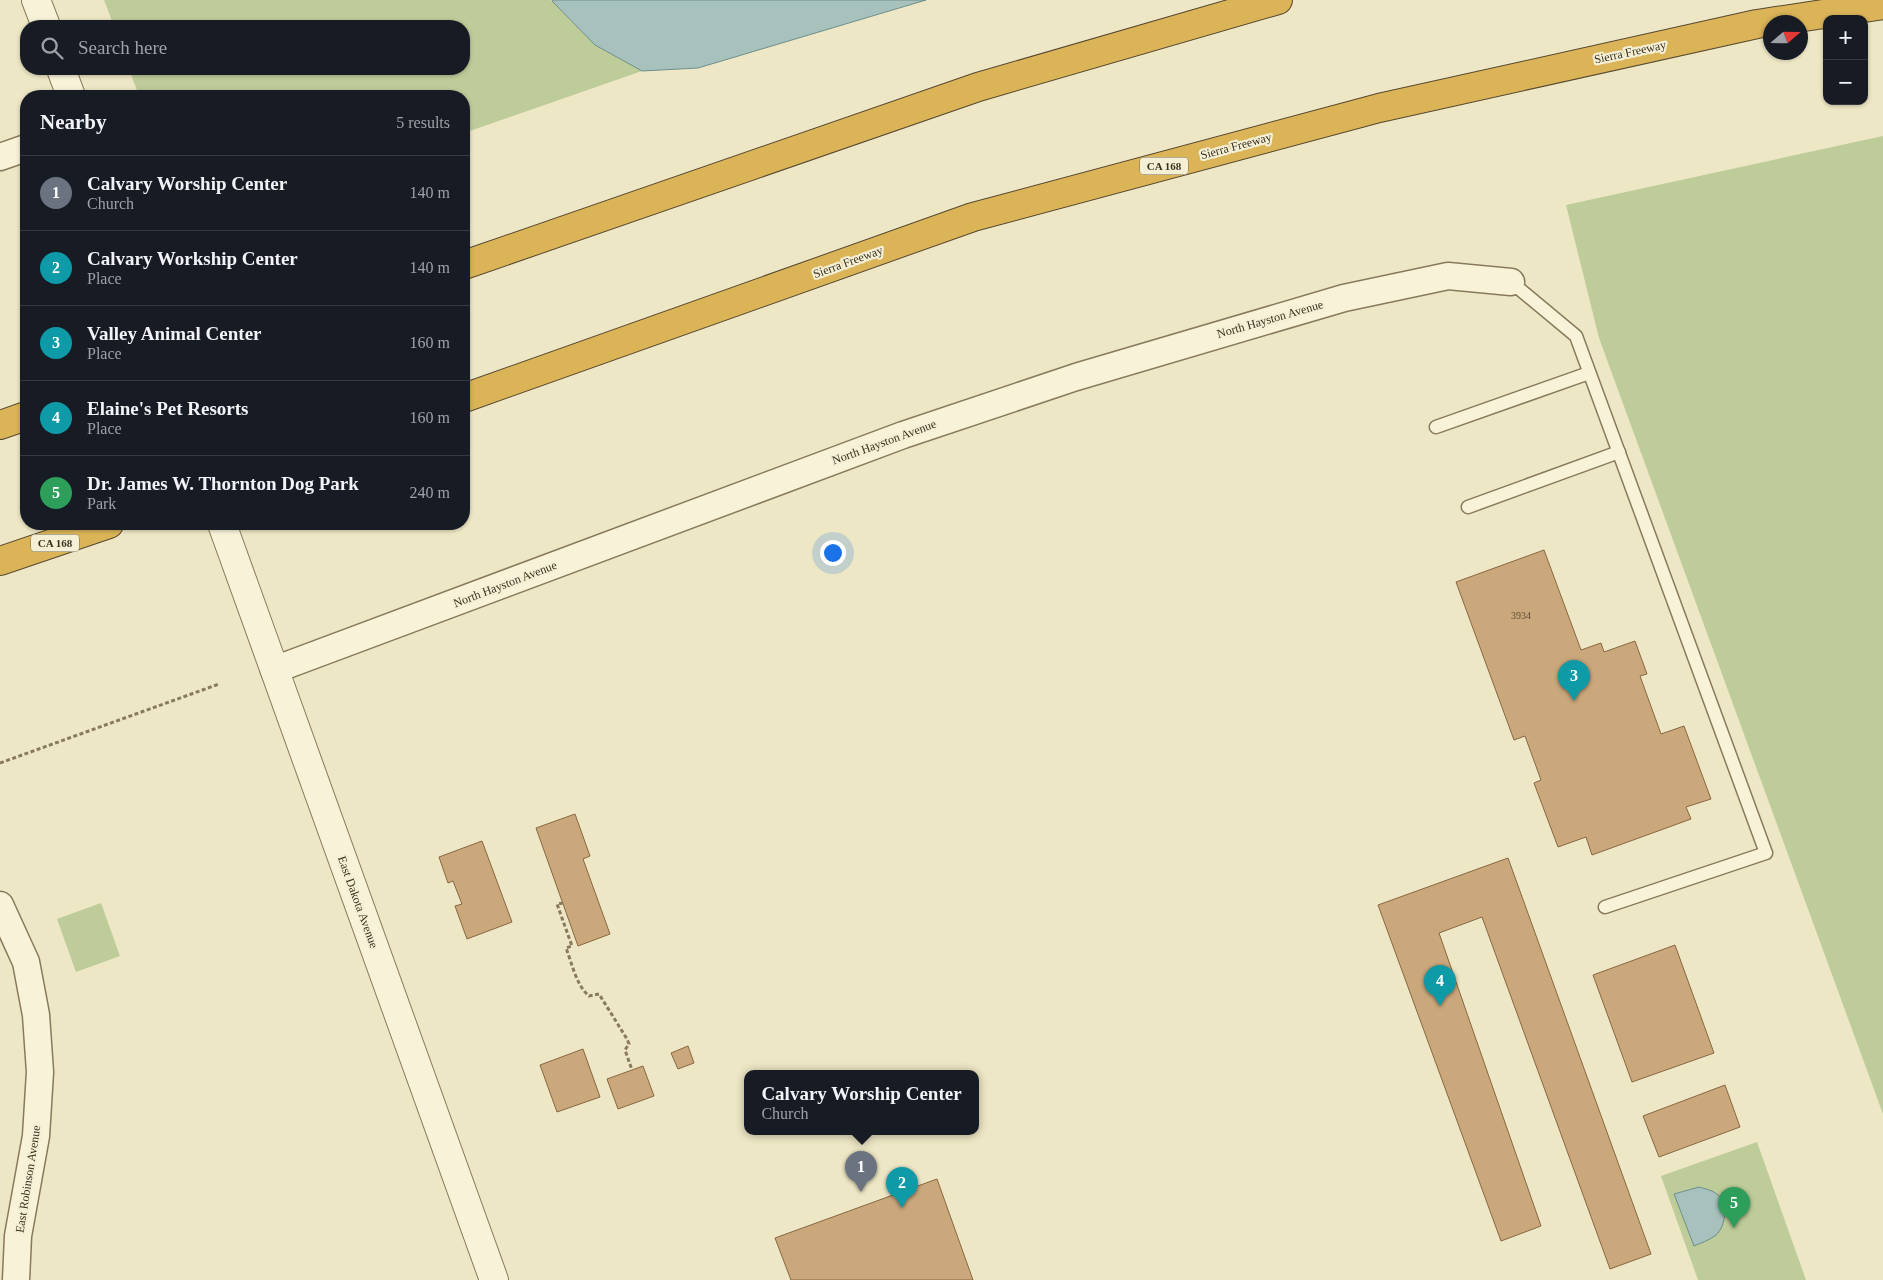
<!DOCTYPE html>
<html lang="en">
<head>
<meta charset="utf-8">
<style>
  :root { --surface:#171b24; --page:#20242c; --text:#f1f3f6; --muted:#9ea1a6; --line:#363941; --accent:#c8a09c }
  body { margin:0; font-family:"Times New Roman",serif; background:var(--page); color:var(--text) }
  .controls { position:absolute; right:15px; top:15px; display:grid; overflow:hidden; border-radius:10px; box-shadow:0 1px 4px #0004 }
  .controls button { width:45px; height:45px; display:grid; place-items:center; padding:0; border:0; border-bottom:1px solid var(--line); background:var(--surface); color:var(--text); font:25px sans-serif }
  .compass { position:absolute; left:1763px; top:15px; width:45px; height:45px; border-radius:50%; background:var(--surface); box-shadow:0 1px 4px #0004; rotate:70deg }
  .you { position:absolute; left:832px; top:552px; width:18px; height:18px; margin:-12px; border:4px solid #fff; border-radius:50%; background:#1a73e8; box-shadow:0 0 0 8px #1a73e833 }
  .badge { display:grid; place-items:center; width:32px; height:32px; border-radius:50%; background:var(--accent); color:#fff; font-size:16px; font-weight:700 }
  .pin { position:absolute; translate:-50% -41px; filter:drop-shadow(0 1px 2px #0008) }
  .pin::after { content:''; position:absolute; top:26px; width:18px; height:15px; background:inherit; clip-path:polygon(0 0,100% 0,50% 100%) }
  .popup { position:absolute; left:744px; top:1070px; width:235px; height:65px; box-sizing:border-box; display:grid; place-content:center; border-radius:10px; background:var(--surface); filter:drop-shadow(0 1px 4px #0005); font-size:16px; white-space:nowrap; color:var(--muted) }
  .popup b { font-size:19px; color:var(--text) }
  .popup::after { content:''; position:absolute; left:50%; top:100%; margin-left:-10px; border:10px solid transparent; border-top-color:var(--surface) }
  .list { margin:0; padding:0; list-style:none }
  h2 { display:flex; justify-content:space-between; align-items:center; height:65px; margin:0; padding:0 20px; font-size:21px }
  h2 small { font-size:16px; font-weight:400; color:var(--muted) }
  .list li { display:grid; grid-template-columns:32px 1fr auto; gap:15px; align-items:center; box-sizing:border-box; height:75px; padding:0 20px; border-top:1px solid var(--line) }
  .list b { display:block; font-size:19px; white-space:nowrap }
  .list p { margin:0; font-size:16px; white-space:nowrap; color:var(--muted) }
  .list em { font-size:16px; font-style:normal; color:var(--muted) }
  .icon { flex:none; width:28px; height:28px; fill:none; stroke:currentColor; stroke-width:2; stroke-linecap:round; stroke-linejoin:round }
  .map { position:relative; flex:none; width:1883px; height:1280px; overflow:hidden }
  .search { position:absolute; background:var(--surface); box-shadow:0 1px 4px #0004; left:20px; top:20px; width:450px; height:55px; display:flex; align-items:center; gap:12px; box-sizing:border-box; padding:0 18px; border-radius:20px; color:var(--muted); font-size:19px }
  .panel { position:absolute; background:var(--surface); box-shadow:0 1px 4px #0004; left:20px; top:90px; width:450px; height:440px; border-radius:20px }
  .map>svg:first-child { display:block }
  .green { fill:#becc99 }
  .water { fill:#a7c1bd; stroke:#6d8f8c }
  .building { fill:#cba87c; stroke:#876742 }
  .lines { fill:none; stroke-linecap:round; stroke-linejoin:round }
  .service-casing { stroke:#887a5b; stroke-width:15 }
  .minor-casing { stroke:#887a5b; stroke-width:29 }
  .tertiary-casing { stroke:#887a5b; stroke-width:30 }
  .motorway-casing { stroke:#564730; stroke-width:30 }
  .path { stroke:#887a5b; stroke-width:3; stroke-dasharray:4 2.5; stroke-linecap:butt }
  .service { stroke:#f8f3d8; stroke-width:12 }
  .minor { stroke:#f8f3d8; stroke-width:26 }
  .tertiary { stroke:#f8f3d8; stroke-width:28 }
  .motorway { stroke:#dbb458; stroke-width:28 }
  .labels { text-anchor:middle; stroke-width:4.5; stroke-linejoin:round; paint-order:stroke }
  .number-label { font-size:10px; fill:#5e4d36 }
  .shield { fill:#f5f0d5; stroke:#716956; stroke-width:1 }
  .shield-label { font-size:11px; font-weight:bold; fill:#392f1f }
  .street-label { font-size:12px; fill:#392f1f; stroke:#f5f0d5 }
</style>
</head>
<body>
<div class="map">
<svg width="1883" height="1280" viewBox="0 0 1883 1280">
  <rect width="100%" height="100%" fill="#ede7c5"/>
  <g class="green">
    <polygon points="104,0 551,0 595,45 642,71 464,133 464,96 139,96 129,69 464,69 464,26 114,26"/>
    <polygon points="1883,136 1883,1114 1599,338 1566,205"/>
    <polygon points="101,903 120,956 76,972 57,919"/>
    <polygon points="1757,1142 1806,1280 1698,1280 1661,1176"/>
  </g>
  <g class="water">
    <polygon points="554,0 926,0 698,68 642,71 595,45 552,1"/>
    <path d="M1699 1187C1705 1189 1713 1190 1718 1195 1728 1204 1726 1226 1716 1235 1710 1240 1701 1243 1694 1246L1674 1194Z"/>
  </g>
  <g class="building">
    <polygon points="1544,550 1581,650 1601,643 1604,652 1635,641 1647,674 1640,676 1661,734 1684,726 1711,799 1686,807 1691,819 1592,855 1586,837 1558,847 1534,783 1541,780 1525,736 1514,740 1456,582"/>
    <polygon points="575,814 590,856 583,859 610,934 578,946 536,828"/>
    <polygon points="482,841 512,922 467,939 455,906 462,904 453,881 448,883 439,857"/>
    <polygon points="1508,858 1651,1254 1610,1269 1482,917 1439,933 1541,1226 1501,1241 1378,905"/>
    <polygon points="1675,945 1714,1053 1632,1082 1593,975"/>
    <polygon points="688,1046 694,1063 678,1069 671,1053"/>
    <polygon points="583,1049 600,1097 557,1112 540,1065"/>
    <polygon points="643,1066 654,1096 618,1109 607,1079"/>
    <polygon points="1725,1085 1740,1127 1659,1157 1643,1116"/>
    <polygon points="937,1179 973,1280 791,1280 775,1238"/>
  </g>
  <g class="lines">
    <defs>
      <g id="service">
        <polyline points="1511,282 1576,336 1766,853 1605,907"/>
        <polyline points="1436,427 1589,373"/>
        <polyline points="1468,507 1619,452"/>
      </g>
      <g id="minor">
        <polyline points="0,157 26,148"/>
        <polyline points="274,670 903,435 1076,377 1344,298 1448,276 1511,282"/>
        <polyline points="0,905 26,962 36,1015 40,1072 36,1136 18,1236 16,1280"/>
      </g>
      <g id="tertiary">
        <polyline points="36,0 46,26"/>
        <polyline points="61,69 71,96"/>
        <polyline points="222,524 494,1280"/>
      </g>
      <g id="motorway">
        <polyline points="464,265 978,87 1278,0"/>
        <polyline points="464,398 973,217 1379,108 1757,24 1883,5"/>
        <polyline points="0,425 26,416"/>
        <polyline points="0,561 109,524"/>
      </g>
    </defs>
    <use href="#service" class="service-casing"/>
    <use href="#minor" class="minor-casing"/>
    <use href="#tertiary" class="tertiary-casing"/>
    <use href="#motorway" class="motorway-casing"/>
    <g class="path">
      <polyline points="0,763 219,684"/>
      <path d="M563 903 557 904 572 946 566 948C572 963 576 985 589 996L599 994 627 1039 629 1044 625 1050 632 1070"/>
    </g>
    <use href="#service" class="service"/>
    <use href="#minor" class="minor"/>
    <use href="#tertiary" class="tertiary"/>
    <use href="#motorway" class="motorway"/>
  </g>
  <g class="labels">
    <g class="number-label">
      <text x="1521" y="619">3934</text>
    </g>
    <g class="shield">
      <rect x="1140" y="157.5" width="48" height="17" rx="4"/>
      <rect x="31" y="534.5" width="48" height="17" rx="4"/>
    </g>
    <g class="shield-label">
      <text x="1164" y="170">CA 168</text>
      <text x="55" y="547">CA 168</text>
    </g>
    <g class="street-label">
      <text transform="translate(1630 52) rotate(-12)" y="4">Sierra Freeway</text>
      <text transform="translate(1236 146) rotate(-15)" y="4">Sierra Freeway</text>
      <text transform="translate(848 262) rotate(-20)" y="4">Sierra Freeway</text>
      <text transform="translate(1270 319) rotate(-16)" y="4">North Hayston Avenue</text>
      <text transform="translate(884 442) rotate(-20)" y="4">North Hayston Avenue</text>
      <text transform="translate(505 584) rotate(-21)" y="4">North Hayston Avenue</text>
      <text transform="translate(358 902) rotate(70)" y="4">East Dakota Avenue</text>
      <text transform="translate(28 1179) rotate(-81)" y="4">East Robinson Avenue</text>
    </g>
  </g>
</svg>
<div class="controls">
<button>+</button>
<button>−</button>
</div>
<svg class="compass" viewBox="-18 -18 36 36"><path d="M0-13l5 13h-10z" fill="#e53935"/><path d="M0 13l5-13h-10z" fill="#9ea1a6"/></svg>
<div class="you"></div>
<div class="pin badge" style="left:861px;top:1192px;background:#6b7280">1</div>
<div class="popup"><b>Calvary Worship Center</b>Church</div>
<div class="pin badge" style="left:902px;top:1208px;background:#0f9aa8">2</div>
<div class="pin badge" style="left:1574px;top:701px;background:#0f9aa8">3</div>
<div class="pin badge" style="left:1440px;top:1006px;background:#0f9aa8">4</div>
<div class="pin badge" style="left:1734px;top:1228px;background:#2e9e5b">5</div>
<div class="search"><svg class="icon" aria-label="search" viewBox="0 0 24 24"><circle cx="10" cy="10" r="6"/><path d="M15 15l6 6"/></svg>Search here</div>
<section class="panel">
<h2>Nearby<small>5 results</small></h2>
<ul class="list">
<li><span class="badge" style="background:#6b7280">1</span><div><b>Calvary Worship Center</b><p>Church</p></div><em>140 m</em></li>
<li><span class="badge" style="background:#0f9aa8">2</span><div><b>Calvary Workship Center</b><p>Place</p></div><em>140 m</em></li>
<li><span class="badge" style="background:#0f9aa8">3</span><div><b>Valley Animal Center</b><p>Place</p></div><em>160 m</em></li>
<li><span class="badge" style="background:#0f9aa8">4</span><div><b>Elaine's Pet Resorts</b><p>Place</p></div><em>160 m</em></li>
<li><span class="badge" style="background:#2e9e5b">5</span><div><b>Dr. James W. Thornton Dog Park</b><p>Park</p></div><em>240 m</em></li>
</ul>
</section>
</div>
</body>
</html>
